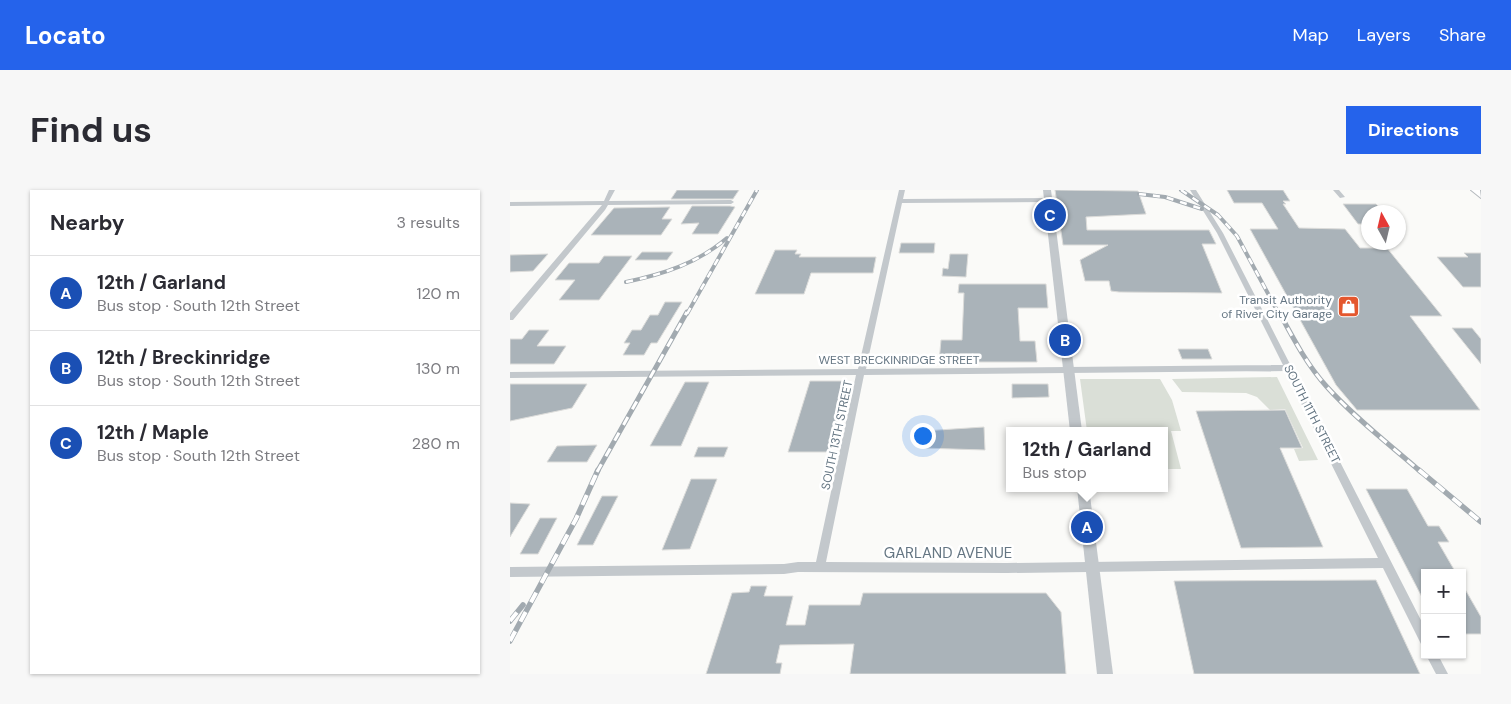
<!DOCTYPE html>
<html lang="en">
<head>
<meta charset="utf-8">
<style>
  :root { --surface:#fff; --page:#f7f7f7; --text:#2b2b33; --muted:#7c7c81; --line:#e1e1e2; --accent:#2563eb }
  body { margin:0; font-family:"DM Sans",sans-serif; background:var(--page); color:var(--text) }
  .controls { position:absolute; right:15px; bottom:15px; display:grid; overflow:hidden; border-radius:0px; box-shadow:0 1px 4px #0004 }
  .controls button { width:45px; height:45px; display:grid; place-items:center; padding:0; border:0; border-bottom:1px solid var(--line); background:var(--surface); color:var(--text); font:25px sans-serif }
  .compass { position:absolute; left:851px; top:15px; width:45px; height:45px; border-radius:50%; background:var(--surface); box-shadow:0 1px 4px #0004; rotate:352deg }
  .you { position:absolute; left:412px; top:245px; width:18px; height:18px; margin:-12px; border:4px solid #fff; border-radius:50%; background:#1a73e8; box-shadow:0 0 0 8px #1a73e833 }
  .badge { display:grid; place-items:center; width:32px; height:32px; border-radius:50%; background:var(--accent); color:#fff; font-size:16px; font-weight:700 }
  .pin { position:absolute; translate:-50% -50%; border:2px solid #fff; box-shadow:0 1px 5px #0006 }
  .popup { position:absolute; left:496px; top:237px; width:162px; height:65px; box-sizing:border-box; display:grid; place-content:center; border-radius:0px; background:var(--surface); filter:drop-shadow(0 1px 4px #0005); font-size:16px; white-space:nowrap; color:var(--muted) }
  .popup b { font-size:19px; color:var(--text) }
  .popup::after { content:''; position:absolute; left:50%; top:100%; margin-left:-10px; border:10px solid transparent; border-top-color:var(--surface) }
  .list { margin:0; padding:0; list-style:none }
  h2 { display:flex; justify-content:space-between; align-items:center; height:65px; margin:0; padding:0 20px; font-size:21px }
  h2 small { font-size:16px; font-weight:400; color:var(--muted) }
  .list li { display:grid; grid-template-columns:32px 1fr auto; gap:15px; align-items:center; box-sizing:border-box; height:75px; padding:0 20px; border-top:1px solid var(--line) }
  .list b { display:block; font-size:19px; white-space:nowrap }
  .list p { margin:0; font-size:16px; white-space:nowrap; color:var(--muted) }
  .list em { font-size:16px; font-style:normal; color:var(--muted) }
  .map { position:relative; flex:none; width:971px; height:484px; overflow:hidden; border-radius:0px }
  header { display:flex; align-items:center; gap:30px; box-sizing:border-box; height:70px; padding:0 25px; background:var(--accent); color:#fff }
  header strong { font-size:24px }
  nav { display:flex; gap:28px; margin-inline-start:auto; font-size:18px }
  .intro { display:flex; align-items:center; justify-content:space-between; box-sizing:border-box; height:120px; padding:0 30px }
  h1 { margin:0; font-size:35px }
  .button { padding:12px 22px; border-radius:0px; background:var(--accent); color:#fff; font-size:18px; font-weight:700 }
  main { display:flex; gap:30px; padding:0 30px }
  aside { flex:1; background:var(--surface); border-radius:0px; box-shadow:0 1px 4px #0004 }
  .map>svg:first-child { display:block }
  .green { fill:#dadfd7 }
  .building { fill:#aab3b9; stroke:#dcdcda }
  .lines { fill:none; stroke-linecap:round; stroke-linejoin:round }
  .primary-casing { stroke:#b5babe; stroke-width:2 }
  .minor { fill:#c3c8cc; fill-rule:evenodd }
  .tertiary { fill:#c3c8cc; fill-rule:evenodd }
  .primary { fill:#fff; fill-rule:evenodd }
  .rail-far2-casing { stroke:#a2aab0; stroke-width:4 }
  .rail-far1-casing { stroke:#a2aab0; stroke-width:5 }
  .rail-casing { stroke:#a2aab0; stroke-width:5.5 }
  .rail-far2 { stroke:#fff; stroke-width:2.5; stroke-dasharray:7; stroke-linecap:butt }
  .rail-far1 { stroke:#fff; stroke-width:3; stroke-dasharray:9; stroke-linecap:butt }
  .rail { stroke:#fff; stroke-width:4; stroke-dasharray:11; stroke-linecap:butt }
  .labels { text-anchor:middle; stroke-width:5; stroke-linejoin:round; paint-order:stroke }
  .poi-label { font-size:12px; fill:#657683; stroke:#fff; text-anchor:end }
  .street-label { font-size:12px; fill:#657683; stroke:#fff }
  .near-street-label { font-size:15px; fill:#657683; stroke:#fff }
</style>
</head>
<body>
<header>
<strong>Locato</strong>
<nav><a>Map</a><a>Layers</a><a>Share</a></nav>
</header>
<div class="intro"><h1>Find us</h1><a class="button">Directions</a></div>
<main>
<aside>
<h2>Nearby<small>3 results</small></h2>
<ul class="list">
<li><span class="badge" style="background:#1a4fb4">A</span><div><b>12th / Garland</b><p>Bus stop · South 12th Street</p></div><em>120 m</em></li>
<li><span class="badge" style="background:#1a4fb4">B</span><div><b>12th / Breckinridge</b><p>Bus stop · South 12th Street</p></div><em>130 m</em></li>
<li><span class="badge" style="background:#1a4fb4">C</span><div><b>12th / Maple</b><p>Bus stop · South 12th Street</p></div><em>280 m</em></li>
</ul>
</aside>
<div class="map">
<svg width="971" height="484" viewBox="0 0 971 484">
  <rect width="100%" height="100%" fill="#fafaf8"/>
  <g class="green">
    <polygon points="767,187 808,270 789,271 784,259 793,258 775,219 760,220 747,207 736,203 672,202 662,189"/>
    <polygon points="570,189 650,189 662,210 671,241 661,241 671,279 655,279 654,241 577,241"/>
  </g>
  <g class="building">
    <polygon points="167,0 229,0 223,9 161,9"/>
    <polygon points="545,0 628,1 636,24 576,27 577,40 699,40 706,54 692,54 712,103 609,102 601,101 599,91 575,91 570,70 598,55 553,55"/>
    <polygon points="717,0 773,0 780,11 773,11 776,14 773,14 789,38 835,39 850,58 877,58 932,126 900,126 970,220 847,220 826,195 740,39 768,39 752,13 724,13"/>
    <polygon points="833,14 866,14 874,22 858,22 858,34 848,34"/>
    <polygon points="182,16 220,16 225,17 208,44 182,44 189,33 171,34"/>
    <polygon points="160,17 152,29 162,29 151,45 81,45 104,18"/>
    <polygon points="391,53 425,53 424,63 389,63"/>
    <polygon points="265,60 287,60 285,64 291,64 289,67 366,67 363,83 301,83 294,104 245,104"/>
    <polygon points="132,62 163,62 157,70 125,70"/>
    <polygon points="954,63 971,63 971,97 953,97 927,67 958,67"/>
    <polygon points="38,64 23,81 0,82 0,65"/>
    <polygon points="440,64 458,64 456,87 432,86 433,78 438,79"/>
    <polygon points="94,66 122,66 89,110 49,110 65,90 45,90 59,73 89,73"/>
    <polygon points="449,94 536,94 538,118 508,118 510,151 525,151 527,172 429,172 431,150 452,150 454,103 448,103"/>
    <polygon points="155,112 172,112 147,153 141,153 134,165 113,165 120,153 114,153 122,140 131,140 140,125 148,125"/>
    <polygon points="942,138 962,138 971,149 971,174"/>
    <polygon points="19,140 39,140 27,156 56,156 44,174 0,174 0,149 12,149"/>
    <polygon points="668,159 698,159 702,169 672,169"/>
    <polygon points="300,191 337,191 320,262 278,262"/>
    <polygon points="175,192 199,192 171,256 140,256"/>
    <polygon points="0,194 77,194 62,218 0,231"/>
    <polygon points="502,194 538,194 539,207 502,208"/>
    <polygon points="775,220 792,258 770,258 813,357 731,358 686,221"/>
    <polygon points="474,237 475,260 412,258 413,241"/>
    <polygon points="87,255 77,272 37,272 47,256"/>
    <polygon points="188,257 218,257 214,267 184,267"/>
    <polygon points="181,289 207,289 180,359 152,360"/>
    <polygon points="856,299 897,299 918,336 929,336 939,352 928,352 946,383 915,383 915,413"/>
    <polygon points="92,306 108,306 83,355 67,355"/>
    <polygon points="0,313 20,314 0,347"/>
    <polygon points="30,328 47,328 28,364 10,364"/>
    <polygon points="866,390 910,484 684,484 664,391"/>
    <polygon points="952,394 971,427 971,444 952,444"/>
    <polygon points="241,396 257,396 254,406 283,406 276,435 295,435 299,415 350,415 353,403 536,403 551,422 556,484 340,484 344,454 270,455 266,473 272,473 270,484 196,484 222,403 239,402"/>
  </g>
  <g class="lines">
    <defs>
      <polygon id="primary" points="961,0 970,0 971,8"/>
    </defs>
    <use href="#primary" class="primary-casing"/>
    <g class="minor">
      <polygon points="99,0 105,0 99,11 221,10 224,12 221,14 98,15 95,20 3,130 0,130 0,123 92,15 0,16 0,12 94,11"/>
      <path d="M389 0H395L393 9 538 8 541 10 538 12 392 13 356 179 773 175 707 43 680 0H686L713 43 915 438V456L911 454 873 378 497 383 288 382 274 384 0 387V377L274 374 288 372H306L346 185 0 188V182L348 179ZM775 181 868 368 497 373 316 372 354 185Z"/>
      <polygon points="823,0 829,0 835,7 830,8"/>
      <polygon points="916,465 928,465 938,484 926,484"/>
    </g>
    <g class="tertiary">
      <polygon points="533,0 541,0 572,241 560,241"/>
      <polygon points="567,298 579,298 603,484 587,484"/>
    </g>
    <use href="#primary" class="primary"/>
    <defs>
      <g id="rail-far2">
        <polyline points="671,0 708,25 727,46 769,124"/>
        <polyline points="629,4 655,7 692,19"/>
        <path d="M116 92C154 84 188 73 217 48"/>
        <polyline points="177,124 247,0"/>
      </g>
      <g id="rail-far1">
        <path d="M769 122C783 148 797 175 817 197 845 228 879 254 911 282"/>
        <polyline points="87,282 177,122"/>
      </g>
      <g id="rail">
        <polyline points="909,280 971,332"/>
        <polyline points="0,431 13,415"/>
        <polyline points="0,451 66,329 88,280"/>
      </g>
    </defs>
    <use href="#rail-far2" class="rail-far2-casing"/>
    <use href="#rail-far1" class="rail-far1-casing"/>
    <use href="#rail" class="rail-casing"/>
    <use href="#rail-far2" class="rail-far2"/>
    <use href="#rail-far1" class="rail-far1"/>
    <use href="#rail" class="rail"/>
  </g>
  <defs>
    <symbol id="shop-square" viewBox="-11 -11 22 22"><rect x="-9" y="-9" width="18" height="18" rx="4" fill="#e4572e" stroke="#fff"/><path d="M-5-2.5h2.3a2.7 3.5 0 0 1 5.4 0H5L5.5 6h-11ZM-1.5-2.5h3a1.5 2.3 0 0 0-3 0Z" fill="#fff"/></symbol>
  </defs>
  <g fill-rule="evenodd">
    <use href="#shop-square" x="826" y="104" width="25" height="25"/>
  </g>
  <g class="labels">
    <g class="poi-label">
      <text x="822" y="114">Transit Authority<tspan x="822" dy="14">of River City Garage</tspan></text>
    </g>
    <g class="street-label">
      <text x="389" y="174">WEST BRECKINRIDGE STREET</text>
      <text transform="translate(802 224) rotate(63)" y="4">SOUTH 11TH STREET</text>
      <text transform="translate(327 245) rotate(-78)" y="4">SOUTH 13TH STREET</text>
    </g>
    <g class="near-street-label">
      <text x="438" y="368">GARLAND AVENUE</text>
    </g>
  </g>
</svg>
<div class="controls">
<button>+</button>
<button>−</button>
</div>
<svg class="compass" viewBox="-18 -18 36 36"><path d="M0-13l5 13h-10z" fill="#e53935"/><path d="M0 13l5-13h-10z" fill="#7c7c81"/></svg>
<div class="you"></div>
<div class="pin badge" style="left:577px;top:337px;background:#1a4fb4">A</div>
<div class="popup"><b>12th / Garland</b>Bus stop</div>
<div class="pin badge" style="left:555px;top:150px;background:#1a4fb4">B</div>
<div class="pin badge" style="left:540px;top:25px;background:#1a4fb4">C</div>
</div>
</main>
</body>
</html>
